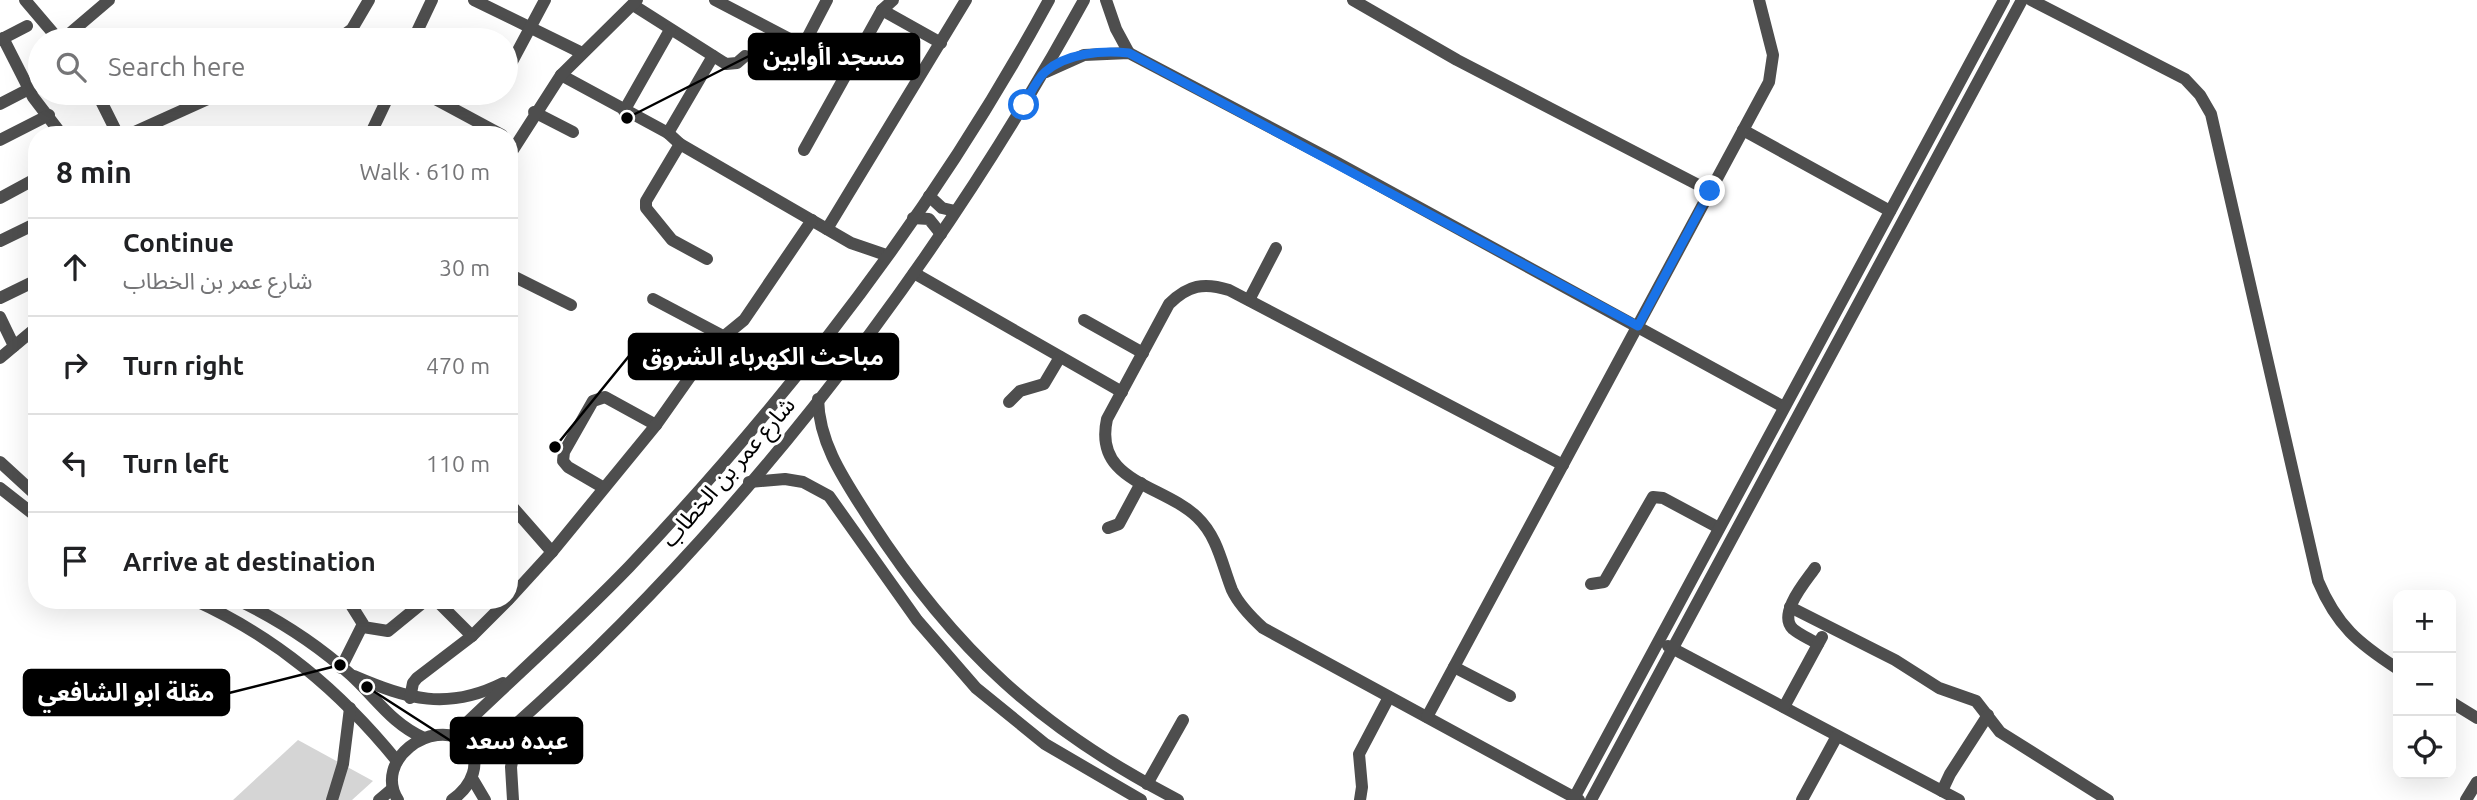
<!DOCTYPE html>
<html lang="en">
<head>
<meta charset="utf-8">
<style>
  :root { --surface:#fff; --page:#f2f2f2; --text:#202124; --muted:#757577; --line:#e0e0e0 }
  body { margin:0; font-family:Ubuntu,"Noto Sans Arabic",sans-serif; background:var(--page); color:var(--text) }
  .controls { position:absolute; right:21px; bottom:21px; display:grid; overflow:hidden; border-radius:14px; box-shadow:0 7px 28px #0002 }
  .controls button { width:63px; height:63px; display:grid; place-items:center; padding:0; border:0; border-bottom:2px solid var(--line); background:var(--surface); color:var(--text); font:35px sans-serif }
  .stop { position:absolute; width:21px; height:21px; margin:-16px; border:5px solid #1a73e8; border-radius:50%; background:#fff }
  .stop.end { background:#1a73e8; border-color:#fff; box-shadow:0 2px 7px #0008 }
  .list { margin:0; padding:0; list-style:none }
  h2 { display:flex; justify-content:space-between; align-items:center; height:91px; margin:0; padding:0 28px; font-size:30px }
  h2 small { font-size:23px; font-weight:400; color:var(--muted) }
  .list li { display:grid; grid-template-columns:46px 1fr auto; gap:21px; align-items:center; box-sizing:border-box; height:98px; padding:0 28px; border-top:2px solid var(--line) }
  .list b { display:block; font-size:26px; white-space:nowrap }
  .list p { margin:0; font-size:23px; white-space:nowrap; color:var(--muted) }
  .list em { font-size:23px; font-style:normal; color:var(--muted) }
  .icon { flex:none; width:38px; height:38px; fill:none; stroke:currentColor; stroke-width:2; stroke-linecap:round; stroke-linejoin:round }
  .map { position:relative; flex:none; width:2477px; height:800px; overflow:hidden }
  .search { position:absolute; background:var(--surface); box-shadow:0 7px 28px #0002; left:28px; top:28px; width:490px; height:77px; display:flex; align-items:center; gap:18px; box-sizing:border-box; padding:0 24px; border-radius:38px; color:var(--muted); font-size:26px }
  .panel { position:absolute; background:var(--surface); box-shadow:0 7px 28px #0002; left:28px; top:126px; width:490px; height:483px; border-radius:28px }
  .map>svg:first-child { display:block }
  .green { fill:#d5d5d5 }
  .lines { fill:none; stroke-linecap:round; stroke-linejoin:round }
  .minor { stroke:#4e4e4e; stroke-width:12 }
  .route { stroke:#1a73e8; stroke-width:9 }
  .labels { text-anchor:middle; stroke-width:6; stroke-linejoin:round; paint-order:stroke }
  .street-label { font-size:23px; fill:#000; stroke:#fff }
  .leader { fill:none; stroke:#000; stroke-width:2.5 }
  .callout-dot { fill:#000; stroke:#fff; stroke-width:2.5 }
  .callout { fill:#000; stroke:#000; stroke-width:2.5 }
  .callout-label { font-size:24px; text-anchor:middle; font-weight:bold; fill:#fff }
</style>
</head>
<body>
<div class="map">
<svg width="2477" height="800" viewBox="0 0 2477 800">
  <rect width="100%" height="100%" fill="#fff"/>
  <polygon class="green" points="298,740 373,781 352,800 233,800"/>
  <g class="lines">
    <g class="minor">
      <polyline points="25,0 59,40"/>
      <polyline points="474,0 582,53"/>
      <polyline points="715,0 849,70"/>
      <polyline points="1106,0 1116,29 1129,53"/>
      <polyline points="1353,0 1457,60 1710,191"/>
      <path d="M2031 0 2185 79 2200 95 2211 114 2318 581C2337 626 2358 643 2398 669"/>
      <polyline points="633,5 726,64 737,63 745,56"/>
      <polyline points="882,10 941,43"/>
      <polyline points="3,38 33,97 62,135"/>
      <polyline points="0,40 27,26"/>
      <polyline points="62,40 109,0"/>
      <polyline points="337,40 352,29 369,0"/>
      <polyline points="413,40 432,0"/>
      <polyline points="803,46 827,0"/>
      <polyline points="1046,72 1084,55 1129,53 1336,162 1784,407"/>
      <polyline points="506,73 545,0"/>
      <polyline points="561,75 668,133 680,144 851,243 886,255"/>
      <polyline points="97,93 118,135"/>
      <polyline points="424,93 502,135"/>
      <polyline points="0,104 29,89"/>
      <polyline points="624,111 670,30"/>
      <polyline points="534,112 573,132"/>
      <polyline points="1743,130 1890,211"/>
      <polyline points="668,133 713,56"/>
      <polyline points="128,135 221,93"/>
      <polyline points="370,135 390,93"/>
      <polyline points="0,140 49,115"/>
      <polyline points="680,144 646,201 646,208 672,240 707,259"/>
      <polyline points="804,150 882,10 893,0"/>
      <polyline points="509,156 561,75 637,0"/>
      <polyline points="929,196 942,208 955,211"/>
      <polyline points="0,198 37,178"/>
      <polyline points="913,218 929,219 941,234"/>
      <polyline points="827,229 966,0"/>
      <polyline points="0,241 37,223"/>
      <polyline points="914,273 1122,392"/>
      <polyline points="509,274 571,305"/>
      <polyline points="0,298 37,280"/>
      <polyline points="653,299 723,336"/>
      <polyline points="1249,300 1276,248"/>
      <polyline points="0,317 14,346"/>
      <polyline points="1084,320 1143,353"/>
      <polyline points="0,358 37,327"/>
      <path d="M818 399C819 445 846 482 870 520 954 650 1041 729 1178 800"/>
      <polyline points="1009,402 1020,391 1044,384 1060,357"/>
      <polyline points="0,462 37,496"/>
      <path d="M1563 465 1229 290C1204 282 1188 285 1169 304L1107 419C1093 482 1162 484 1197 517 1218 537 1222 565 1232 590 1239 605 1251 617 1263 628L1579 800"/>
      <polyline points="749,482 785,479 803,482 829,496 917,620 976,688 1045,744 1141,800"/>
      <polyline points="0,488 37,517"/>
      <polyline points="604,488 568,467 563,461 564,452 593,401 605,397 656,425"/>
      <polyline points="509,503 552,552"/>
      <polyline points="1108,528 1119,524 1141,483"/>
      <path d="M1815 568C1806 581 1777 614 1793 629 1800 635 1810 639 1818 644"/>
      <polyline points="1591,584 1604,582 1653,497 1663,498 1719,528"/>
      <polyline points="509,599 552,552 656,425 711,347 744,320 812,220"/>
      <path d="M194 600C276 637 340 691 397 761"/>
      <path d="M238 600C277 619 319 646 351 675 376 698 392 724 424 738"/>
      <polyline points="436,600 472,636"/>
      <polyline points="1790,607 1895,660 1939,688 1976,701 2000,732 2108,800"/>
      <polyline points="363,627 388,631 426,600"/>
      <polyline points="1668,646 1959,800"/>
      <polyline points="1454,667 1510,696"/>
      <polyline points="341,668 363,624 348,600"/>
      <path d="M354 676C408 699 447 711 503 683"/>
      <polyline points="410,698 413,683 417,678 472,636 508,600"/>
      <polyline points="2451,702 2477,718"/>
      <polyline points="1784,707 1822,637"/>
      <polyline points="1427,717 1769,82 1773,55 1759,0"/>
      <path d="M454 735C512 679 573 625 629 567 789 398 938 205 1049 0"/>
      <path d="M475 760C721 550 929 282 1084 0"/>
      <polyline points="472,778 485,800"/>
      <polyline points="1147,784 1183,720"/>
      <polyline points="1942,791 1950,774 1988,715"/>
      <polyline points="332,800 343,764 350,708"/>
      <polyline points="379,800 392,789"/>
      <path d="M398 800C373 761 431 717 466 742 483 762 472 786 452 800"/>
      <polyline points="513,800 511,767 520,721"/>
      <polyline points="1360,800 1362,787 1359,754 1389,697"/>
      <polyline points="1573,800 2004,0"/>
      <polyline points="1591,800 2022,0"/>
      <polyline points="1802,800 1837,736"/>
      <polyline points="2466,800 2477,782"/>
    </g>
  </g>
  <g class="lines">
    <path class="route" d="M1024 105C1030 95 1036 80 1045 72 1066 53 1102 50 1129 53L1638 326 1710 191"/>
  </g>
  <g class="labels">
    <g class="street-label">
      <text transform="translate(728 472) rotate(-49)" y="8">شارع عمر بن الخطاب</text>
    </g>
  </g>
  <path class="leader" d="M627 118L749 56M555 447L629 356M340 665L229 693M367 687L451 741"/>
  <g class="callout-dot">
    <circle cx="627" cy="118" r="7"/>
    <circle cx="555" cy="447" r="7"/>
    <circle cx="340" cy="665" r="7"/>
    <circle cx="367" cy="687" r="7"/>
  </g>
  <g class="callout">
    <rect x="749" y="34" width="170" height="45" rx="7"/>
    <rect x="629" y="334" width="269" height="45" rx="7"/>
    <rect x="24" y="670" width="205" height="45" rx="7"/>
    <rect x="451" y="718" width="131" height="45" rx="7"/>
  </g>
  <g class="callout-label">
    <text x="834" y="65">مسجد اأوابين</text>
    <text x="763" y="365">مباحث الكهرباء الشروق</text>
    <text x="126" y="701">مقلة ابو الشافعي</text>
    <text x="517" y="749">عبده سعد</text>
  </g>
</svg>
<div class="controls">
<button>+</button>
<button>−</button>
<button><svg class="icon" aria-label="locate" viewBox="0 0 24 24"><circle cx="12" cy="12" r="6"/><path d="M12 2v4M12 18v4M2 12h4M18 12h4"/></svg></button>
</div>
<div class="stop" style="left:1024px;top:105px"></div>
<div class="stop end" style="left:1710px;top:191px"></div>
<div class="search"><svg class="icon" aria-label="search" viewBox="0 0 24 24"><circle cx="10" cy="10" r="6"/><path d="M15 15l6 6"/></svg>Search here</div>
<section class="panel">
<h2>8 min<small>Walk · 610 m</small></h2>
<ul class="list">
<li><svg class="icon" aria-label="ahead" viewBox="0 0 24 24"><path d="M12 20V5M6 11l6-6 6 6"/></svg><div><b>Continue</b><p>شارع عمر بن الخطاب</p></div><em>30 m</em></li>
<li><svg class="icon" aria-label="right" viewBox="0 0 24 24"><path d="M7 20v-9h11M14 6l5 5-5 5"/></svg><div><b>Turn right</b></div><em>470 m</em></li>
<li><svg class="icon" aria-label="left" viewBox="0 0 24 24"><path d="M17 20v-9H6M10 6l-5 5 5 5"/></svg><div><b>Turn left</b></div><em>110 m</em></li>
<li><svg class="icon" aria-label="arrive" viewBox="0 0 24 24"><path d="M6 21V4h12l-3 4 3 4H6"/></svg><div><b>Arrive at destination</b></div></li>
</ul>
</section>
</div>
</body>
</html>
